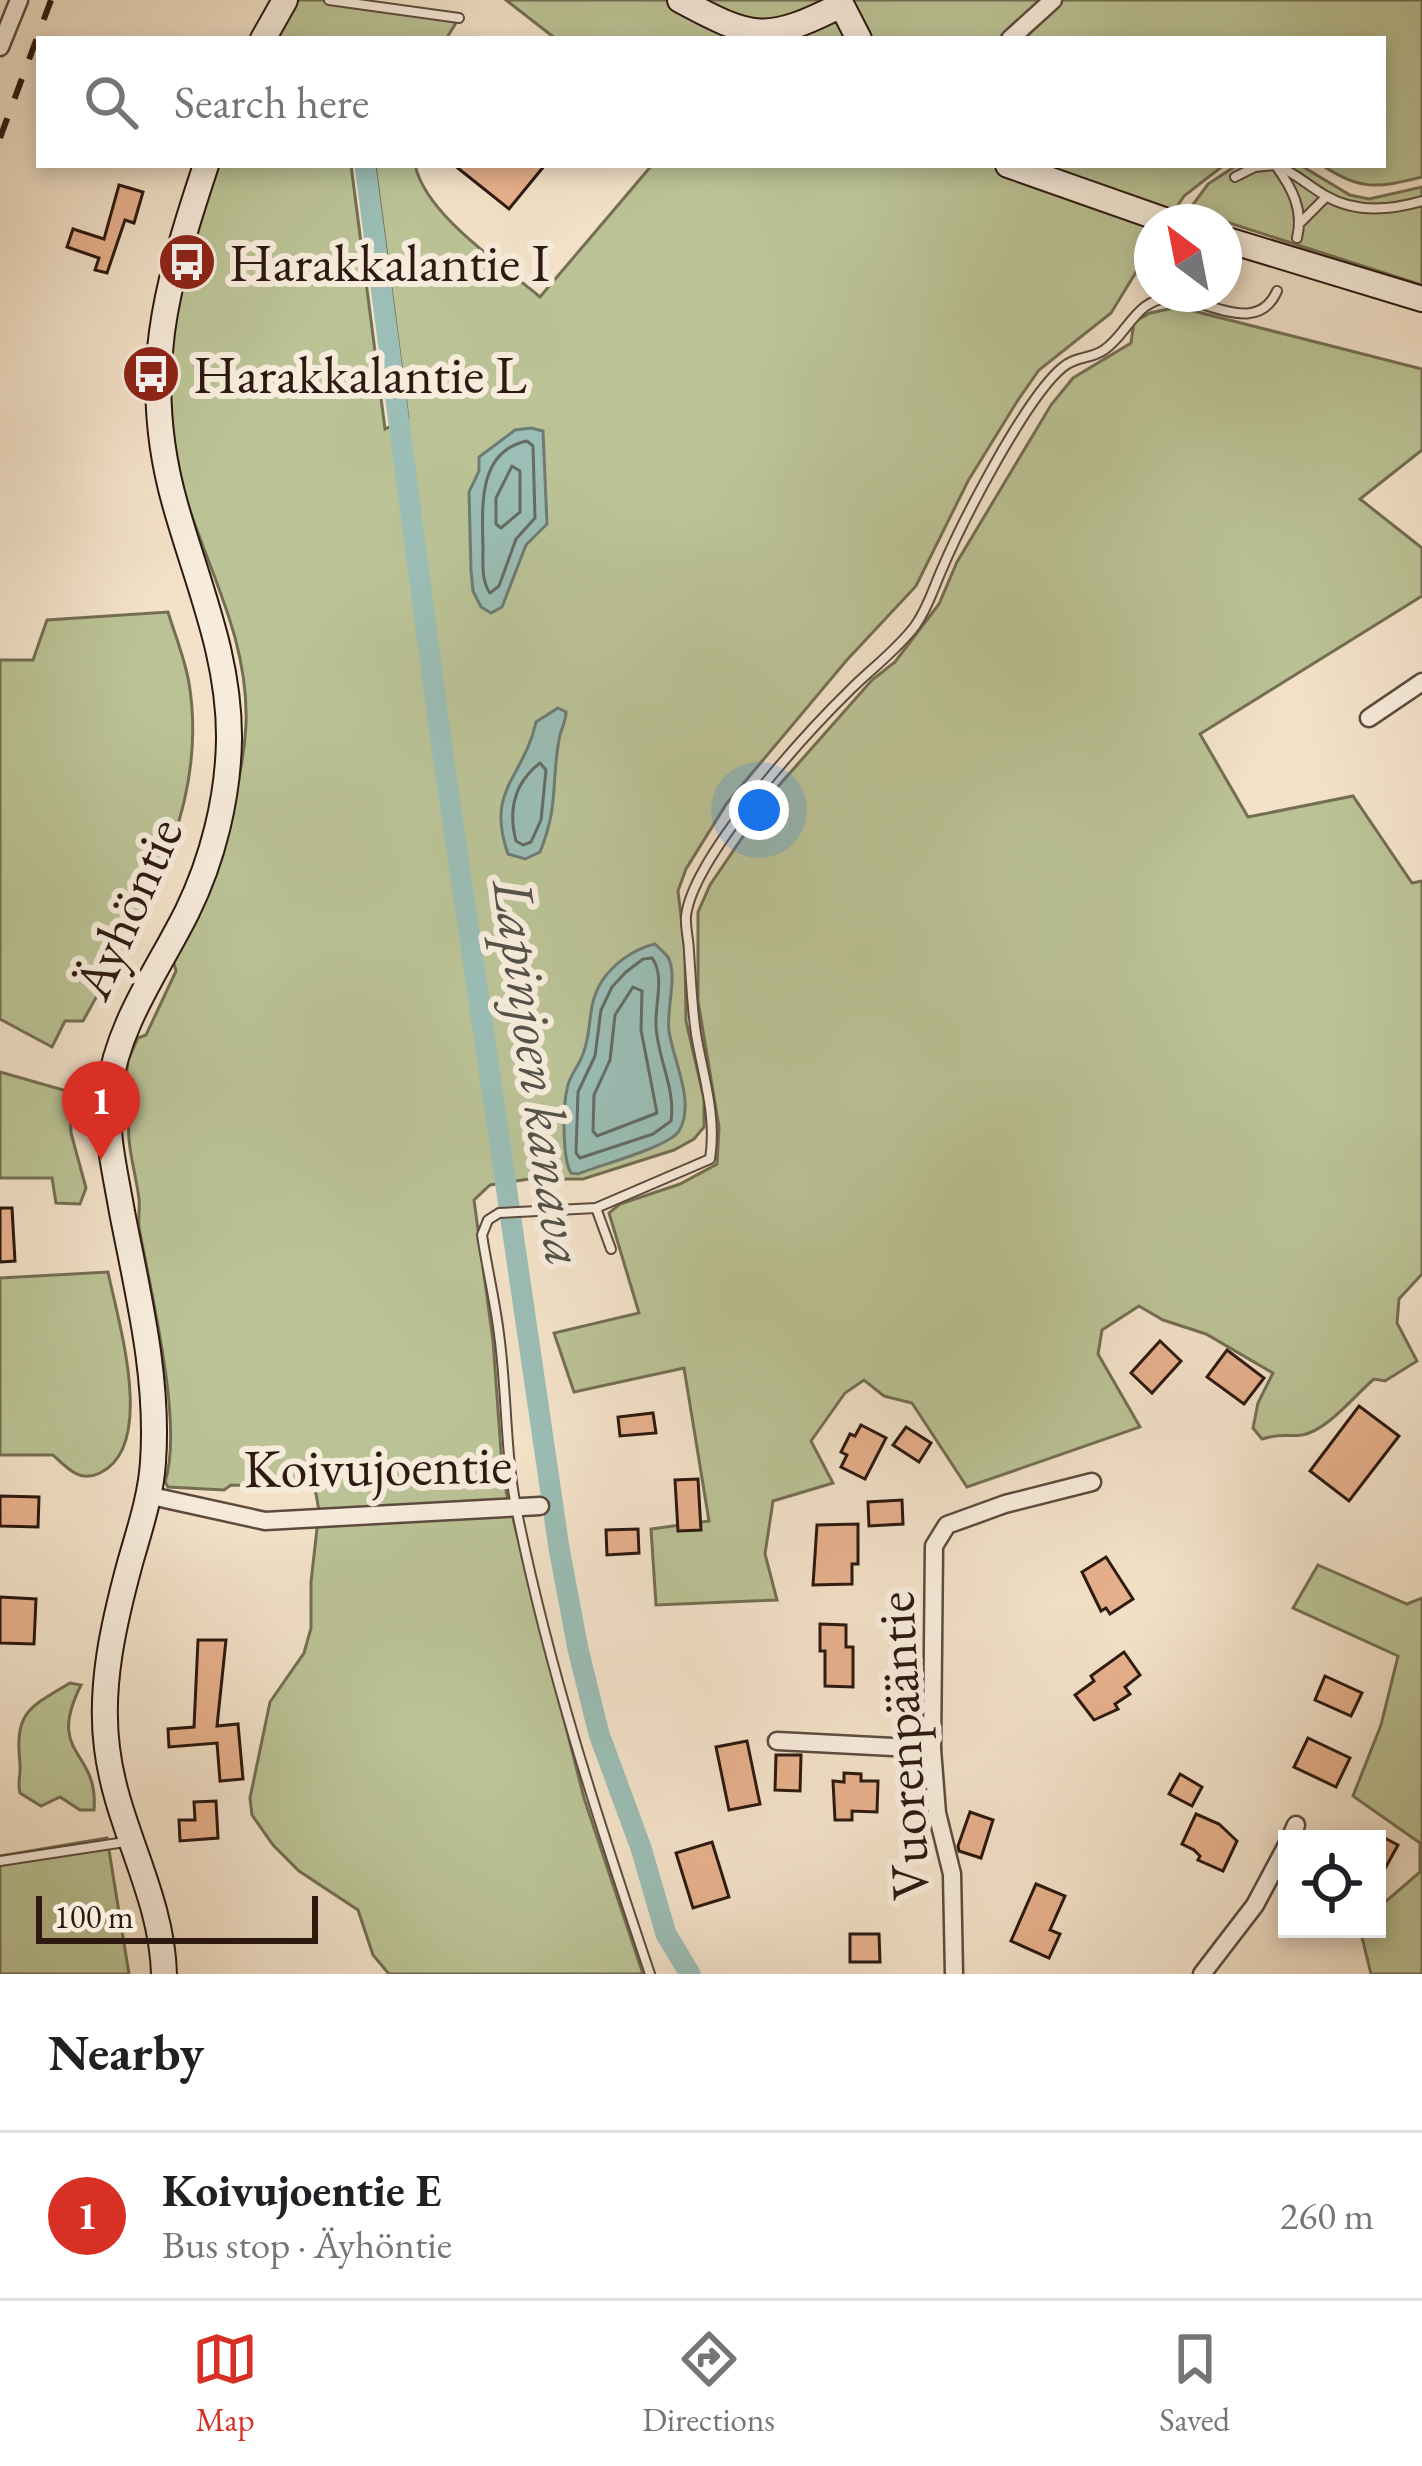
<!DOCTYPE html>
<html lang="en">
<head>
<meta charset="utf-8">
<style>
  :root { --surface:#fff; --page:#f6f6f6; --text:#202124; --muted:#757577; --line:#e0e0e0; --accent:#d93025 }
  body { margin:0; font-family:"EB Garamond",serif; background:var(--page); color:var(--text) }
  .controls { position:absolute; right:36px; bottom:36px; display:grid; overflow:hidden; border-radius:0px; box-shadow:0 6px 18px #0003 }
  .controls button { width:108px; height:108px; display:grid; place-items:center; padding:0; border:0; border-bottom:3px solid var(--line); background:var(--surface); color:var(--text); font:60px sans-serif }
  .compass { position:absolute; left:1134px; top:204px; width:108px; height:108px; border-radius:50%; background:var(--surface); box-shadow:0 6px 18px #0003; rotate:328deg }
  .scale { position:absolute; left:36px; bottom:30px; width:282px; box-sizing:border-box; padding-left:12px; border:6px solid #2d1910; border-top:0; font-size:33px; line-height:42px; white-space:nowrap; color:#2d1910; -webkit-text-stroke:9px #f7ecdc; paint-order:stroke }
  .you { position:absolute; left:759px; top:810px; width:42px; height:42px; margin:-30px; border:9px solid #fff; border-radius:50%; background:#1a73e8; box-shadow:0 0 0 18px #1a73e833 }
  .badge { display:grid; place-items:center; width:78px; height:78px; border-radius:50%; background:var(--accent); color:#fff; font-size:39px; font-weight:700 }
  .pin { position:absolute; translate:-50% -99px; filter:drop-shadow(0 3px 6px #0008) }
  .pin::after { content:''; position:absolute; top:63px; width:42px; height:36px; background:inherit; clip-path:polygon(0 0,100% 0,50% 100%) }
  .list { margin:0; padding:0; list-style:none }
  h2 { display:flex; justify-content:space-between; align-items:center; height:156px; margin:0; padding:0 48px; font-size:51px }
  h2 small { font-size:39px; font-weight:400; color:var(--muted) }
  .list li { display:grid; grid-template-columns:78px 1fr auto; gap:36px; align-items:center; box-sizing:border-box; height:168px; padding:0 48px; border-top:3px solid var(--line) }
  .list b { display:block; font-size:45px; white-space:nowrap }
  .list p { margin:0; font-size:39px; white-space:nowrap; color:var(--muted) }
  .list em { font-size:39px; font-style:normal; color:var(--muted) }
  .icon { flex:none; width:66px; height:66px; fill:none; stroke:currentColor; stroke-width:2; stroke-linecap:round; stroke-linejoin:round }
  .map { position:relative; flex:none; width:1422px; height:1974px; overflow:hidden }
  .search { position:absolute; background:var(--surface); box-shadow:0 6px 18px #0003; left:36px; right:36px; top:36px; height:132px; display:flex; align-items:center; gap:30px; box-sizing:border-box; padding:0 42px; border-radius:0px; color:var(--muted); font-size:45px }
  .sheet { height:324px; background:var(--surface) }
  nav { display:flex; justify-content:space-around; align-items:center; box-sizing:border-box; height:168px; border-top:3px solid var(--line); background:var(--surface); font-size:33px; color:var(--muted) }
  nav a { display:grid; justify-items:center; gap:6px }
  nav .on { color:var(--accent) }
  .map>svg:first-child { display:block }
  .green { fill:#bbc396; stroke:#746e53; stroke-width:3 }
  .water { fill:#9bbeb6; stroke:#6f7c74; stroke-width:3 }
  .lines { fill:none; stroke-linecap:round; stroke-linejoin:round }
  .shore { stroke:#646c63; stroke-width:3 }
  .canal { stroke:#9bbeb6; stroke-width:21 }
  .building { fill:#e7b18d; stroke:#2d1910; stroke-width:3 }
  .service-casing { stroke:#5e4b3e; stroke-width:12 }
  .minor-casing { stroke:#5e4b3e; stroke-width:21 }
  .secondary-casing { stroke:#2d1910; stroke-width:28 }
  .service { stroke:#f7ecdc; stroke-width:8 }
  .minor { stroke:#f7ecdc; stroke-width:16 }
  .secondary { stroke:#f7ecdc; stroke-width:24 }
  .rail { stroke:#2d1910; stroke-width:6; stroke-dasharray:21 21; stroke-linecap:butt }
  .labels { text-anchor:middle; stroke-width:12; stroke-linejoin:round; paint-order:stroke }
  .poi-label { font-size:54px; fill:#2d1910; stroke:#f7ecdc; text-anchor:start }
  .street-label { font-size:54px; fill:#2d1910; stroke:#f7ecdc }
  .water-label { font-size:57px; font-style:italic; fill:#54534a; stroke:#f7ecdc }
</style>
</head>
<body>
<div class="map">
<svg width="1422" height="1974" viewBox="0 0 1422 1974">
  <rect width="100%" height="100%" fill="#f3e2c9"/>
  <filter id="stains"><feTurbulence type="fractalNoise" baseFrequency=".00167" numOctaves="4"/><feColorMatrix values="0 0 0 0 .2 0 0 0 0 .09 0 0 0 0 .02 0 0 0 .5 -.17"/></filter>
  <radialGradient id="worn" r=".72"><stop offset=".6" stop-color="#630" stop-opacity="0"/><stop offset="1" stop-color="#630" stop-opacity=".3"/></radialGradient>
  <g class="green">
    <polygon points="285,0 329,0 459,18 446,39 263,39"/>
    <path d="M506 0H1422V177C1378 188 1360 191 1322 165H1383V39H556Z"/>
    <path d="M210 165H351L385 429 408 418 375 165H415C426 215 501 264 540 297L652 165H1224L1184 196 1167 222H1152V246L1111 313 1039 370 1018 400 968 481 916 586 846 661 727 803 686 869 678 891 685 950 686 1021 704 1099V1127L694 1139 674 1150 583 1179H529L490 1185 474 1200 493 1341 503 1479 584 1798 643 1974H389L373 1955 358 1910 299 1871 273 1845 252 1815 250 1798 270 1702 304 1653 311 1628V1582L319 1511 315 1488 231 1485 224 1490 168 1487 165 1482C184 1424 150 1290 139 1227 138 1217 140 1208 139 1199 135 1165 121 1134 134 1100L125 1088 128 1060 138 1038 146 1035 176 971 173 960C205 885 242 808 246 724 249 637 206 567 182 486 163 423 170 360 174 295L188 287Z"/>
    <polygon points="1237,165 1300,165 1350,195 1369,199 1422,187 1422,285 1189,210 1208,184"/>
    <path d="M1178 307 1422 369V450L1360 499 1422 548V596L1200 734 1248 817 1353 796 1412 883 1422 881V1274L1399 1299 1397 1323 1417 1361 1385 1381 1374 1379C1355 1395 1327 1431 1302 1435 1286 1437 1281 1433 1262 1439L1253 1428 1258 1403 1273 1373 1206 1334 1163 1320 1139 1306 1102 1330 1098 1354 1140 1427 967 1487 912 1403 884 1396 864 1380 845 1393 811 1441 833 1483 773 1501 765 1554 777 1600 656 1605 651 1529 709 1521 684 1368 574 1392 554 1333 639 1313 609 1213 620 1204 680 1184 717 1164 719 1127 698 1001V912L710 885 774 791 872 680 895 662 939 604 957 562 1051 405 1073 378 1131 343 1134 322 1150 313Z"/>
    <path d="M168 612C175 635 185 659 189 683 210 810 141 915 83 1021H65L52 1047 0 1019V660H33L47 620Z"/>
    <polygon points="0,1072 70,1092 71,1133 86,1188 80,1204 56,1203 52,1178 0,1178"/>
    <path d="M108 1272C118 1321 157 1446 100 1473 80 1483 68 1469 53 1455H0V1278Z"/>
    <polygon points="1318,1565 1407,1604 1422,1598 1422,1974 1371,1974 1360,1929 1377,1929 1377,1909 1420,1872 1420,1843 1353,1796 1381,1725 1398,1656 1293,1608"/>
    <path d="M70 1683 81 1685C45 1757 99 1748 94 1810H80L60 1797 41 1806 20 1793C17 1782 21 1776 20 1765 15 1713 26 1709 70 1683Z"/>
    <polygon points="107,1838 129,1974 0,1974 0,1856"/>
  </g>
  <g class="water">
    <polygon points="531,428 543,431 547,524 526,545 502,607 491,613 481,607 473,591 471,571 469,492 479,471 479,457 515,430"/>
    <path d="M558 708 566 712C566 723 560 730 559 740 551 784 559 805 540 852L525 859 508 854C485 789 524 778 536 722Z"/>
    <path d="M655 944C656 945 667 955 668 957 678 976 666 1009 669 1031 673 1060 696 1103 679 1131 669 1147 600 1165 578 1174L571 1173C562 1159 563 1106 567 1089 569 1076 579 1066 583 1054 593 1029 586 1006 602 981 614 963 634 949 655 944Z"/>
  </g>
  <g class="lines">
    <g class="shore">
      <path d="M527 441 533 446 535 518 516 539 499 586 490 593C481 580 483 562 483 546 482 506 478 451 527 441Z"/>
      <polygon points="512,466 520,471 520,512 501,528 496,524 496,498"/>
      <path d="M540 763 546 770 541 820 531 842 523 845 516 841C508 810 514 783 540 763Z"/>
      <path d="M652 958C665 975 655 1003 656 1025 657 1058 676 1088 671 1121L653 1134 580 1158 576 1153 578 1092 595 1056 601 1010 612 987 626 972 643 959Z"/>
      <polygon points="633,987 642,991 641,1030 657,1113 597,1136 593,1131 594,1095 610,1060 615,1015"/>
    </g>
    <polyline class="canal" points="365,165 440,734 559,1548 578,1649 599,1734 641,1848 666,1934 690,1974"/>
  </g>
  <g class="building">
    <polygon points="454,165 545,165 509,209"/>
    <polygon points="119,185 143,192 134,223 125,220 107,273 95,270 99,258 67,247 73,229 104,239"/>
    <polygon points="0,1208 12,1208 15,1261 0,1262"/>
    <polygon points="1160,1341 1181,1361 1152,1393 1131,1373"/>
    <polygon points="1227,1350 1264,1378 1244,1404 1207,1377"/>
    <polygon points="1359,1406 1399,1436 1349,1501 1310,1471"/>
    <polygon points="653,1413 656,1433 620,1436 618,1417"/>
    <polygon points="861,1425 886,1438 865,1479 841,1467 847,1455 841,1452 850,1434 855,1436"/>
    <polygon points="906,1427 931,1443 919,1462 893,1445"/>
    <polygon points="698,1479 701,1530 678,1531 675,1480"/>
    <polygon points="0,1496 39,1497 38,1527 0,1526"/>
    <polygon points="902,1500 903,1524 869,1526 868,1502"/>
    <polygon points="858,1524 858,1564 852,1564 852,1584 813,1585 817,1525"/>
    <polygon points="638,1529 639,1553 607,1555 606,1530"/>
    <polygon points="1106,1557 1133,1599 1110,1614 1106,1608 1101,1611 1082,1572"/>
    <polygon points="0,1597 36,1599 34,1644 0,1643"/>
    <polygon points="820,1624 846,1625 846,1647 853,1647 853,1687 825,1686 825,1651 820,1651"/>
    <polygon points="198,1640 226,1640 217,1726 238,1724 243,1779 220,1781 217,1743 169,1747 168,1729 194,1727"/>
    <polygon points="1124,1652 1140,1675 1125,1687 1130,1694 1115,1704 1118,1709 1094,1720 1075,1695 1094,1681 1091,1676"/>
    <polygon points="1325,1676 1362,1693 1351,1716 1315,1700"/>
    <polygon points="1308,1738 1350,1758 1336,1787 1294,1767"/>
    <polygon points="747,1741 760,1804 729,1810 716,1747"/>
    <polygon points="776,1755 801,1755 800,1791 775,1790"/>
    <polygon points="844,1773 861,1774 861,1781 878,1781 877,1812 852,1811 852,1820 835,1820 833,1781 844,1782"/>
    <polygon points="1180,1774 1202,1787 1192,1806 1169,1794"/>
    <polygon points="216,1801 218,1838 180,1841 179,1820 195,1820 194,1802"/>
    <polygon points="970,1812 993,1820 981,1858 959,1851 958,1846"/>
    <polygon points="1196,1814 1219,1824 1237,1841 1223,1871 1198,1860 1200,1856 1194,1850 1182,1844"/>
    <polygon points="1377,1834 1398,1845 1377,1883"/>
    <polygon points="712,1842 729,1897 693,1908 676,1853"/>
    <polygon points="1036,1884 1065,1896 1050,1930 1060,1934 1049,1958 1011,1941"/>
    <polygon points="850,1934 879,1934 880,1962 850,1962"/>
  </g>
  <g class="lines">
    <defs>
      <g id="service">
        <polyline points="329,0 459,18"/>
        <path d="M1275 165C1295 172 1308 186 1326 196 1355 213 1391 210 1422 201"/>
        <path d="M1276 166C1292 188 1304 210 1297 238"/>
        <polyline points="1235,177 1255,167 1275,165"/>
        <polyline points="1301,222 1326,197"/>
        <polyline points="596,1208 611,1249"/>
        <polyline points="0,1861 125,1842"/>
        <path d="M650 1974C598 1820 548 1667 516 1507 505 1450 507 1392 499 1334 495 1301 487 1268 482 1235L488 1220 499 1213 596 1208 710 1159C717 1116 703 1076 696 1034 692 1007 691 979 689 952 689 941 685 927 686 916 693 857 806 733 850 690 871 669 897 650 915 626 928 608 933 589 942 569 962 522 1026 397 1063 367 1076 356 1091 359 1104 350 1129 333 1136 297 1173 298 1209 300 1257 336 1277 291"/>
      </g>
      <g id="minor">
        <polyline points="1010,39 1053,0"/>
        <polyline points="0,47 19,0"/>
        <polyline points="1369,718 1422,682"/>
        <polyline points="147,1495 265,1521 540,1506"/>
        <polyline points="777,1741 932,1749"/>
        <polyline points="1290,1839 1296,1825"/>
        <polyline points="954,1974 952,1874 937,1813 932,1749 934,1546 947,1525 1005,1504 1092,1482"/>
        <polyline points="1202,1974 1255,1905 1287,1845"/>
      </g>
      <g id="secondary">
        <path d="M680 0C752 39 766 43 841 5"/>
        <polyline points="839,0 859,39"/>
        <polyline points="263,39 285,0"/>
        <polyline points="1008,165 1170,222"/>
        <polyline points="1224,239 1422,299"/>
        <path d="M164 1974C162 1894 116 1826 107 1748 99 1686 114 1622 130 1563 139 1531 151 1496 153 1462 159 1378 138 1294 122 1212 115 1171 105 1133 109 1091 117 1025 158 970 187 912 213 859 228 798 229 740 230 656 197 583 175 504 139 376 166 286 206 165"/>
      </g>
    </defs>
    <use href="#service" class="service-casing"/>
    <use href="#minor" class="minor-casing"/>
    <use href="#secondary" class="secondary-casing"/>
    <use href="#service" class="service"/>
    <use href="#minor" class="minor"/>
    <use href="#secondary" class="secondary"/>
    <polyline class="rail" points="0,138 51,0"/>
  </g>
  <defs>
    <symbol id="bus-disc" viewBox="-11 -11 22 22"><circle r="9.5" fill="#8f2418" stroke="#f7ecdc"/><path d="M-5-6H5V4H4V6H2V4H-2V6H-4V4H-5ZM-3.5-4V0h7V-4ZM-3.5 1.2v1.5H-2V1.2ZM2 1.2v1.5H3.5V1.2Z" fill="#fff"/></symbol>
  </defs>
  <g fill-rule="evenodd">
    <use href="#bus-disc" x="154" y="229" width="66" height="66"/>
    <use href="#bus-disc" x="118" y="341" width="66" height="66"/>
  </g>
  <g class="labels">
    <g class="poi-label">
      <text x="229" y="281">Harakkalantie I</text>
      <text x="193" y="393">Harakkalantie L</text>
    </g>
    <g class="street-label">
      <text transform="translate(127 908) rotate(-66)" y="19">Äyhöntie</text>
      <text transform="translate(378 1466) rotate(-1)" y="19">Koivujoentie</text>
      <text transform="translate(902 1746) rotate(-93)" y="19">Vuorenpääntie</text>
    </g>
    <g class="water-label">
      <text transform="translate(540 1072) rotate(82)" y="20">Lapinjoen kanava</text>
    </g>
  </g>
  <rect width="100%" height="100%" filter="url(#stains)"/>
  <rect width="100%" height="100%" fill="url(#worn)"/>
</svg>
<div class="controls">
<button><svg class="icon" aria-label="locate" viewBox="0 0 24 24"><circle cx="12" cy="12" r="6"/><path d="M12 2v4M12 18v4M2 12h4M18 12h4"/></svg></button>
</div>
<svg class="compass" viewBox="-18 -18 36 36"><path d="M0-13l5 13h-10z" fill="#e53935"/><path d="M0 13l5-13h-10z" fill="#757577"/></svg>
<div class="scale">100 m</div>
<div class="you"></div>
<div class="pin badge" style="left:101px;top:1160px">1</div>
<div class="search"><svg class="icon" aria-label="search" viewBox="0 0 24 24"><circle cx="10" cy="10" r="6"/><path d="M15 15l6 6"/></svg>Search here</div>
</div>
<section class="sheet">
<h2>Nearby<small></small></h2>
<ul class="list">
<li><span class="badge">1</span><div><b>Koivujoentie E</b><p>Bus stop · Äyhöntie</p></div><em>260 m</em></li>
</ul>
</section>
<nav>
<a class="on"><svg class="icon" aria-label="map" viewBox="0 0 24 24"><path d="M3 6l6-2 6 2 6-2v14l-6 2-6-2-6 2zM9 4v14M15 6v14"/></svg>Map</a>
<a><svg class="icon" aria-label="directions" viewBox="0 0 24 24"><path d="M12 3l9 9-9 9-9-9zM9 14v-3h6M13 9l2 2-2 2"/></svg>Directions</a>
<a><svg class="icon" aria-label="saved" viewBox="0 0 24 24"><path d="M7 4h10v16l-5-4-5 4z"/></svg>Saved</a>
</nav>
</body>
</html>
